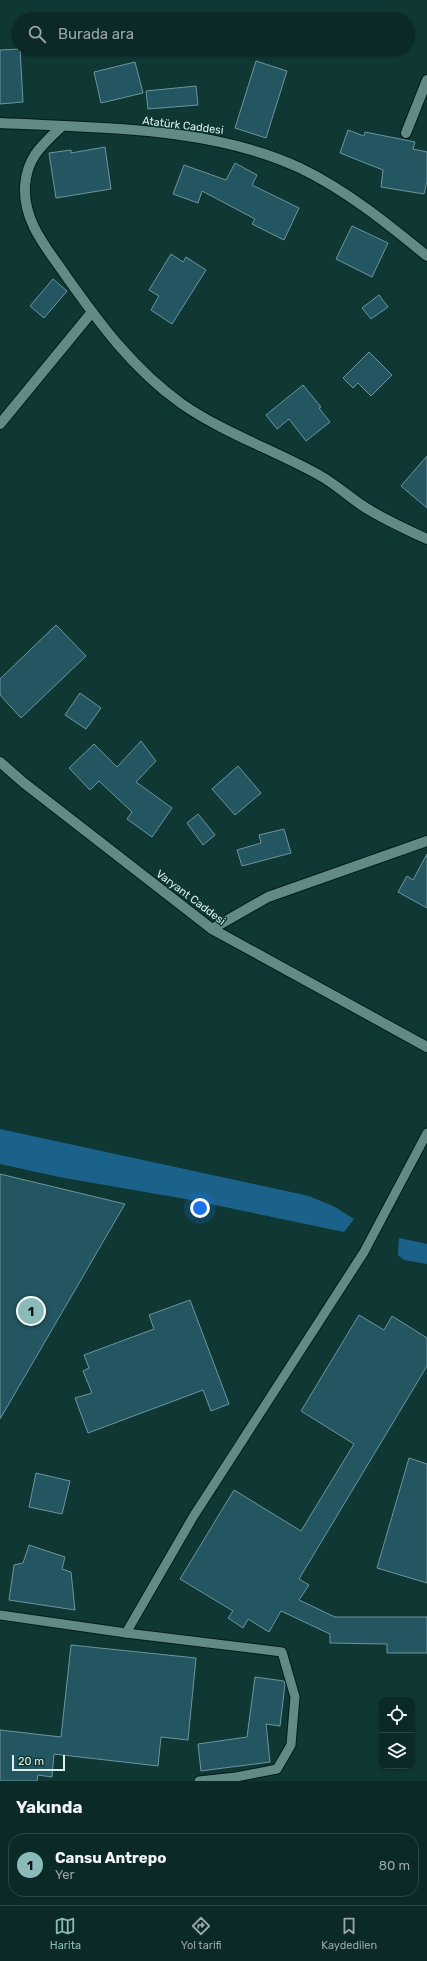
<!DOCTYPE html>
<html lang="tr">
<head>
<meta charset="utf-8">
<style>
  :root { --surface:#0b2927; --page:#14312f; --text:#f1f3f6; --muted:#9aa6a7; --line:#2b4544; --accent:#8bbbb9 }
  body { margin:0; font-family:Rubik,sans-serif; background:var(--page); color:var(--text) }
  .controls { position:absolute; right:12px; bottom:12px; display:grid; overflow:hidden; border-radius:8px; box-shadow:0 1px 3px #0004 }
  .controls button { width:36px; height:36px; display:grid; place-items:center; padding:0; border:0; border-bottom:1px solid var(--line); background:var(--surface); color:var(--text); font:20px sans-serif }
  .scale { position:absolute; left:12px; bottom:10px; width:53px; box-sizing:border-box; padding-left:4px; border:2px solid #daefec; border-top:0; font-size:11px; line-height:14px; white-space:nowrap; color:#daefec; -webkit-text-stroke:3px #0f3734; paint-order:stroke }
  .you { position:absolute; left:200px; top:1208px; width:14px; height:14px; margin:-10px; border:3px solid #fff; border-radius:50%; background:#1a73e8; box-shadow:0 0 0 6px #1a73e833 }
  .badge { display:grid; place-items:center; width:26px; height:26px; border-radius:50%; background:var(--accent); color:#111; font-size:13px; font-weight:700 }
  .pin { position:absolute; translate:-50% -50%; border:2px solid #fff; box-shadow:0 1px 4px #0006 }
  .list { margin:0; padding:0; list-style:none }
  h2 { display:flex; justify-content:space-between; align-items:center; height:52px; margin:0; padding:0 16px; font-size:17px }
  h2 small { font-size:13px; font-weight:400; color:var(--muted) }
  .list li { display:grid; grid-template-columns:26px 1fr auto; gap:12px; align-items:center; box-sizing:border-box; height:64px; margin:0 8px 8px; padding:0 8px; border:1px solid var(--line); border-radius:16px }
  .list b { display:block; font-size:15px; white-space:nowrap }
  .list p { margin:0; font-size:13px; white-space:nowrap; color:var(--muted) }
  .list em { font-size:13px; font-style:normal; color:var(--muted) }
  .icon { flex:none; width:22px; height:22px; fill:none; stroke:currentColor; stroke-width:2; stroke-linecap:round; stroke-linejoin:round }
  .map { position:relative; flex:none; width:427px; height:1781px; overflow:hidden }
  .search { position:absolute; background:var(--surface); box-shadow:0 1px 3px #0004; left:12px; right:12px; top:12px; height:44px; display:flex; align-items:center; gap:10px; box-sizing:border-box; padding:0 14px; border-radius:22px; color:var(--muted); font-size:15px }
  .sheet { height:124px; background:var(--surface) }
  nav { display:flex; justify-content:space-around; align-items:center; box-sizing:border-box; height:56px; border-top:1px solid var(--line); background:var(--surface); font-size:11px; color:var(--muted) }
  nav a { display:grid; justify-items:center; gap:2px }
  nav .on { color:var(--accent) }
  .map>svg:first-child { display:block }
  .water { fill:#1b628b }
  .building { fill:#235660; stroke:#6e959e }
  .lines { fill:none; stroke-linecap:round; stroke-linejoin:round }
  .lane-casing { stroke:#011d1b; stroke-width:11 }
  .street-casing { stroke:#011d1b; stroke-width:12 }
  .secondary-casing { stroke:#011d1b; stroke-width:12 }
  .lane { stroke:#638b86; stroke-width:9 }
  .street { stroke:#638b86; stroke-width:10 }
  .secondary { stroke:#638b86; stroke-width:10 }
  .labels { text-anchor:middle; stroke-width:3; stroke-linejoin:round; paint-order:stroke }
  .street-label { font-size:11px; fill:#daefec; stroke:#0f3734 }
</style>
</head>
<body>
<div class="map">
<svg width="427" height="1781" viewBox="0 0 427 1781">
  <rect width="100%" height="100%" fill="#0f3734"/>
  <g class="water">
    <polygon points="0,1129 309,1196 335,1207 354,1219 344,1232 191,1200 59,1177 0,1164"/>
    <polygon points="399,1238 427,1244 427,1264 404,1260 398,1255"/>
  </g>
  <g class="building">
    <polygon points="20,49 23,102 0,104 0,50"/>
    <polygon points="256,61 287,71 266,138 235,128"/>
    <polygon points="135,62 143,93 101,103 94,72"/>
    <polygon points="196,86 198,105 148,109 146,91"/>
    <polygon points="348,130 364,136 365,132 415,142 413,149 427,152 427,181 424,194 381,187 383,170 340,153"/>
    <polygon points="105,147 111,189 56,198 49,153 71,150 71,153"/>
    <polygon points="235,163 257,175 252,185 299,208 284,240 252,224 255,219 202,191 198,203 173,194 184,165 226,180"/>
    <polygon points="352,226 388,243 372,277 336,259"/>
    <polygon points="171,254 183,262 186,257 206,270 172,324 151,310 159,296 149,290"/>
    <polygon points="53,279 67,291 44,318 30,306"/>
    <polygon points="379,295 388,307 371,319 362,308"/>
    <polygon points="369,352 392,375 371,396 358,383 353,388 343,378"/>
    <polygon points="303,385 321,407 319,408 330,422 306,441 289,419 277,429 266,415"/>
    <polygon points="427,456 427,508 401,486"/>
    <polygon points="56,625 86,656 21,718 0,695 0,679"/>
    <polygon points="80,693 101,708 86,729 65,715"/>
    <polygon points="141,741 156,761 136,782 172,808 152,837 127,819 132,812 99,781 90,790 69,768 94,744 117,767"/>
    <polygon points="238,766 261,793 235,815 212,789"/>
    <polygon points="198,814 215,835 203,845 187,823"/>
    <polygon points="284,829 291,853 242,866 237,850 261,843 259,835"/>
    <polygon points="427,854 427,908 398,892 407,876 413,880"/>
    <polygon points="0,1174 125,1204 0,1419"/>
    <polygon points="190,1300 229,1404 211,1411 203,1390 88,1433 75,1398 92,1393 83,1371 89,1368 84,1355 154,1329 149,1315"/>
    <polygon points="359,1315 384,1330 392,1316 427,1338 427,1366 299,1579 309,1585 299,1600 335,1617 427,1617 427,1653 387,1653 387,1644 330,1643 330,1634 281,1611 269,1632 248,1619 243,1628 228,1618 233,1611 180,1579 234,1490 301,1531 354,1444 301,1411"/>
    <polygon points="409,1458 427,1464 427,1583 377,1568"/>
    <polygon points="36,1473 70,1481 62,1514 29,1507"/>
    <polygon points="29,1545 65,1557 62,1569 71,1572 75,1610 9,1600 14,1565 23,1563"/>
    <polygon points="71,1645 196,1658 188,1740 161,1737 158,1766 54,1754 52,1777 38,1775 37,1781 0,1781 0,1730 61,1737"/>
    <polygon points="255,1677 284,1681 285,1684 280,1726 266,1724 270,1762 201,1771 198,1744 247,1737"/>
  </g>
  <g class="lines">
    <defs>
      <g id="lane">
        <polyline points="0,1615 126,1633 193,1517 364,1252 427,1133"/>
        <polyline points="126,1633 282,1652 295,1697 291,1745 277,1769 236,1777 199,1781"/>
      </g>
      <g id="street">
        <path d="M62 126C42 145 27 157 25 186 23 222 47 248 66 276 100 324 133 369 182 404 224 433 274 450 319 475 334 483 348 496 363 506 383 519 405 529 427 539"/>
        <polyline points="406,133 427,80"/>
        <polyline points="0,424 92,312"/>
        <polyline points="212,929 268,897 427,841"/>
      </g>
      <g id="secondary">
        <path d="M0 123C98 128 210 126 300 168 346 190 388 224 427 256"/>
        <polyline points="0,762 24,783 212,929 427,1047"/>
      </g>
    </defs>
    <use href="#lane" class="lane-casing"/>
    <use href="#street" class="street-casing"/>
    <use href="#secondary" class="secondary-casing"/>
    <use href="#lane" class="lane"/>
    <use href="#street" class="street"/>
    <use href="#secondary" class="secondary"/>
  </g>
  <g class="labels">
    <g class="street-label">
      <text transform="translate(183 125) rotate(7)" y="4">Atatürk Caddesi</text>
      <text transform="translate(191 897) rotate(37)" y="4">Varyant Caddesi</text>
    </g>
  </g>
</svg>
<div class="controls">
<button><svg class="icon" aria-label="locate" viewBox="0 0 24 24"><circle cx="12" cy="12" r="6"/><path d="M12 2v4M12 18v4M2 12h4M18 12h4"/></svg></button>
<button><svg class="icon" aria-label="layers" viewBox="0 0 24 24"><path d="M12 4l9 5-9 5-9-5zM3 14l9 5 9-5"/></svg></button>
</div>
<div class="scale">20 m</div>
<div class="you"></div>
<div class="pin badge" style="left:31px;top:1311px">1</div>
<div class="search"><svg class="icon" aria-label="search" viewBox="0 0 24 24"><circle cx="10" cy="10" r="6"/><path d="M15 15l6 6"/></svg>Burada ara</div>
</div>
<section class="sheet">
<h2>Yakında<small></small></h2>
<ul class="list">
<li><span class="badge">1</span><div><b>Cansu Antrepo</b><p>Yer</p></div><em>80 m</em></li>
</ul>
</section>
<nav>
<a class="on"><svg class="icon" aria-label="map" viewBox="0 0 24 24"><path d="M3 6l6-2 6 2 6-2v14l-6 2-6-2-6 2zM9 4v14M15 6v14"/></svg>Harita</a>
<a><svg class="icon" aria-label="directions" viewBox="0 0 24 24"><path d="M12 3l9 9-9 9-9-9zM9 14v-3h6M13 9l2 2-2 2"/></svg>Yol tarifi</a>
<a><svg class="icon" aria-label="saved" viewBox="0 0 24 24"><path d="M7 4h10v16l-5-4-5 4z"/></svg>Kaydedilen</a>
</nav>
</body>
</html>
